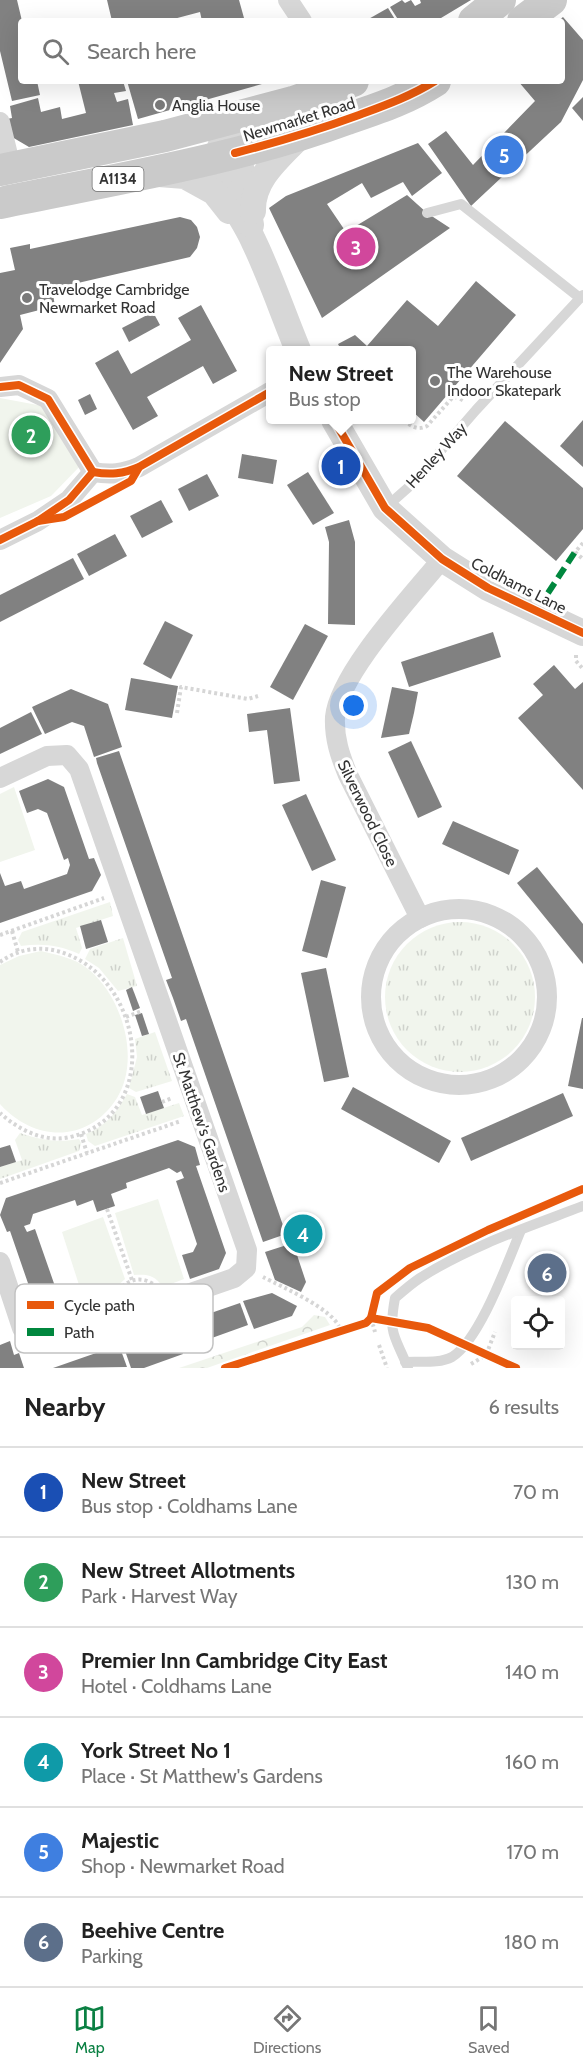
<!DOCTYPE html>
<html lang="en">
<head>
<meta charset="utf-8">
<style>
  :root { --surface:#fff; --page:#f6f6f6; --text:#222; --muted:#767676; --line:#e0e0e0; --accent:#0b8043 }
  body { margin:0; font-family:Cabin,sans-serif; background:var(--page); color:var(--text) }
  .controls { position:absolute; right:18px; bottom:18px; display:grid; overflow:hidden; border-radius:6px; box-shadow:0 6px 24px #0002 }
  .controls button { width:54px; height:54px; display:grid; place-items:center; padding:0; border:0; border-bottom:2px solid var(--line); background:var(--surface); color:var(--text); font:30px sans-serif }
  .you { position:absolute; left:354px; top:706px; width:21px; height:21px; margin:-15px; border:4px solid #fff; border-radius:50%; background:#1a73e8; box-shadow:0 0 0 9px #1a73e833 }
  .badge { display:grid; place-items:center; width:39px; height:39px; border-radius:50%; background:var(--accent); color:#fff; font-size:20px; font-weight:700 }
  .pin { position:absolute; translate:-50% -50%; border:3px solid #fff; box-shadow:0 2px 6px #0006 }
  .popup { position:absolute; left:266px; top:346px; width:150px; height:78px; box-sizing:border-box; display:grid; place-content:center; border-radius:6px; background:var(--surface); filter:drop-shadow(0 2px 4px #0005); font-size:20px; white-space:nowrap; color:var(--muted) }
  .popup b { font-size:22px; color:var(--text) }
  .popup::after { content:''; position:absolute; left:50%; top:100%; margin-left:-12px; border:12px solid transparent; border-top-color:var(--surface) }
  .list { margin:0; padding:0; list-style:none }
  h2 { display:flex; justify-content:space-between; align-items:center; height:78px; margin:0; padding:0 24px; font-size:26px }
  h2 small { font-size:20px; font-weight:400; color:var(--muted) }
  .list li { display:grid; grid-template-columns:39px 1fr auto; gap:18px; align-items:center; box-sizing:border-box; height:90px; padding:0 24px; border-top:2px solid var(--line) }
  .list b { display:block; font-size:22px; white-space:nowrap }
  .list p { margin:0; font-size:20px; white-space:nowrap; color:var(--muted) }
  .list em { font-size:20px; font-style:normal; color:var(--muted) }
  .icon { flex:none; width:33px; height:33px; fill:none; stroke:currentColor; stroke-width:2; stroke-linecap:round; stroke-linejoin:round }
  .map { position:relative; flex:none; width:583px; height:1368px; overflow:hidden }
  .search { position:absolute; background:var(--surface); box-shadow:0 6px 24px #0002; left:18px; right:18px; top:18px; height:66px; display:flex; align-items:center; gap:15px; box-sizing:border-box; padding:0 21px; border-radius:6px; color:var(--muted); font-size:22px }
  .sheet { height:618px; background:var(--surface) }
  nav { display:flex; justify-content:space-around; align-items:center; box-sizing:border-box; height:84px; border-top:2px solid var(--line); background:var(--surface); font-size:16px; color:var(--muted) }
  nav a { display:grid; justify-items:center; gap:3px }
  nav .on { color:var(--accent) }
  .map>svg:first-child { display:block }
  .grass { fill:url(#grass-tufts) }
  .forest { fill:url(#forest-crowns) }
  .green { fill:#f1f5ed }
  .building { fill:#818181 }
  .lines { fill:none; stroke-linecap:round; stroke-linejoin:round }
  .path { stroke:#d6d6d6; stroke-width:4; stroke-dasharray:3 3; stroke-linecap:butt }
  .service { stroke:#d7d7d7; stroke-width:10 }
  .minor { stroke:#d7d7d7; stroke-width:20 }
  .tertiary { stroke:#d7d7d7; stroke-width:26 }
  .primary { stroke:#cacaca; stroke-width:32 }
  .quiet { stroke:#00873e; stroke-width:6; stroke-dasharray:12 6; stroke-linecap:butt }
  .cycleway-casing { stroke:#fff; stroke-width:11 }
  .cycleway { stroke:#e8590c; stroke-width:8 }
  .poi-dot { fill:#7a7a7a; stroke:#fff; stroke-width:2 }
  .labels { text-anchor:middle; stroke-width:6; stroke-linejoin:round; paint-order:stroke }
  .shield { fill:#fff; stroke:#707070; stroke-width:1.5 }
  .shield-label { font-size:15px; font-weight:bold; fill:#333 }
  .poi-label { font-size:16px; fill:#333; stroke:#fff; text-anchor:start }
  .street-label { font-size:16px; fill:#333; stroke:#fff }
  .key { fill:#fff; stroke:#c2c2c2; stroke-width:1.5 }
  .key-label { font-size:16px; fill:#333 }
</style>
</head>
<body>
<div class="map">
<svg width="583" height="1368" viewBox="0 0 583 1368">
  <defs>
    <pattern id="grass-tufts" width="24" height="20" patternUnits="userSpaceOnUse" patternTransform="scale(1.5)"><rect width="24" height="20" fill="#f1f5ed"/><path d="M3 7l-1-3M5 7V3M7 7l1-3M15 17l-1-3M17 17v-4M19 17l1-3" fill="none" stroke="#cfd2cc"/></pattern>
    <pattern id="forest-crowns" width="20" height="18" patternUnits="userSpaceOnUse" patternTransform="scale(1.5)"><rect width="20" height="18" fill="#f1f5ed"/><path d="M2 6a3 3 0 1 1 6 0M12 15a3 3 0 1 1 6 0" fill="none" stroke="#cfd2cc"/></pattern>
  </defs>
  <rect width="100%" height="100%" fill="#fff"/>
  <g class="grass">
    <path d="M110 902 113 916 76 928 82 948 79 954C60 945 41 943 21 946L18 940 22 932Z"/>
    <circle cx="460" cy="997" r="75"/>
    <polygon points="123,938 137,986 118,991 99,968 85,959 90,949"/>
    <polygon points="155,1032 172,1081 136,1092 129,1088 137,1057 135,1039"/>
    <path d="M127 1094 135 1097 142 1115 179 1103 184 1116 95 1146 88 1141 86 1134C106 1126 116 1113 127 1094Z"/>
    <path d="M20 1133C40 1140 58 1143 79 1139L81 1143 79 1151 0 1179V1167L22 1160 15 1140Z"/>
    <polygon points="134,1284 149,1286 157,1294 121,1307 120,1297"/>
  </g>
  <polygon class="forest" points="314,1315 325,1317 330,1325 207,1368 179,1368 302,1327"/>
  <g class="green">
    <polygon points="0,398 43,406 82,464 51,496 0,518"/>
    <polygon points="14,787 35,850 0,862 0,794"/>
    <path d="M41 951C57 955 75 958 88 969 122 996 141 1059 117 1098 88 1144 34 1142 0 1104V965L19 956Z"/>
    <path d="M158 1199 184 1279 163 1287C155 1275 147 1274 134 1275L115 1213Z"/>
    <polygon points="103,1217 125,1279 116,1287 112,1306 88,1313 62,1232"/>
  </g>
  <g class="building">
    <polygon points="0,0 17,0 22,21 21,81 37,81 40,95 12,101 0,51"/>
    <polygon points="107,0 239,0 244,18 230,21 202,21 200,12 166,21 112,21"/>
    <polygon points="402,0 405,3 411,0 415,6 421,3 420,0 471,0 436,21 399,21 390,7"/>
    <polygon points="388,8 396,21 365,21"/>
    <polygon points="563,17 583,40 583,80 561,122 471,206 428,144 446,131 473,165 535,101 518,81 562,81 562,21 558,21"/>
    <polygon points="78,81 123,81 126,91 114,93 117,102 128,99 133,125 29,147 12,137 7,119 12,118 10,106 38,98 41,112 60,107 62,119 86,113"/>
    <polygon points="127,81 269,81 269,82 138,119"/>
    <polygon points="583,97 583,121 572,108"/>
    <polygon points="418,143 442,173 412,196 403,182 371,198 362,183 327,204 346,232 407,195 427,213 450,228 322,318 269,208 286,196"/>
    <polygon points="180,217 191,220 197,227 200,237 197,248 190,257 52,289 55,306 20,315 23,329 0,363 0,273 15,270 10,248 30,244 30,249"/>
    <polygon points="476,281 516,315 424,422 412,411 412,350 341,350 338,344 355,335 367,346 407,300 438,326"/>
    <polygon points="201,305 237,371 213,384 203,366 147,397 158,416 133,430 95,363 118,350 131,374 191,340 178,318"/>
    <polygon points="153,312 160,325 129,342 122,328"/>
    <polygon points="90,394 97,409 85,415 78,400"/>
    <polygon points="583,420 583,467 560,446"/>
    <polygon points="505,421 583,488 583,529 556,561 457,476"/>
    <polygon points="242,454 277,460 273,484 238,478"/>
    <polygon points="308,472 334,513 313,525 287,485"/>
    <polygon points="207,474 219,496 189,511 178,489"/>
    <polygon points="161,500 173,522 142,538 130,516"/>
    <polygon points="349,520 355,542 355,625 328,624 329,542 325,527"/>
    <polygon points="115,534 127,556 89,576 77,554"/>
    <polygon points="73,558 84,579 0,622 0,595"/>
    <polygon points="165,621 193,635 171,679 143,664"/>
    <polygon points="305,624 328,636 293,700 270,687"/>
    <polygon points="493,632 501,657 409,687 401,662"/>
    <polygon points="554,665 575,689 583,682 583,790 518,718 543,695 533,684"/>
    <polygon points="131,678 178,686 172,718 125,710"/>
    <polygon points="392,687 418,692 414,713 409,734 381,738"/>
    <polygon points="71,689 108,704 122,747 94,757 84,726 72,722 45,734 32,707"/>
    <polygon points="290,708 300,781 274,784 267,730 249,732 247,714"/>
    <polygon points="31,712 42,734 0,754 0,728"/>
    <polygon points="411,741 442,807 418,818 388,752"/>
    <polygon points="119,751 286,1234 263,1242 186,1019 181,1021 173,998 166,980 172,978 97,763 96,758"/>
    <polygon points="48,779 64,787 89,859 94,858 101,875 92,891 0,923 0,873 5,886 21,881 24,889 67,874 70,865 68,858 64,860 47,813 38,809 27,813 19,791"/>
    <polygon points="306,794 336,860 312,871 282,805"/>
    <polygon points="453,821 519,850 509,875 442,844"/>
    <polygon points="537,867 583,924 583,964 517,883"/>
    <polygon points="321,880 346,887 327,958 302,951"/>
    <polygon points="101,920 108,942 86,949 80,926"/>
    <polygon points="326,968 349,1077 324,1082 301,973"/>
    <polygon points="132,987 140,1008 133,1011 126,990"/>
    <polygon points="142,1013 149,1034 142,1036 135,1015"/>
    <polygon points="582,1018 583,1018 583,1089 568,1086"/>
    <polygon points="353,1087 451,1141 439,1163 341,1109"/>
    <polygon points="158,1091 164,1108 146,1114 140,1097"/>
    <polygon points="563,1093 573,1116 471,1161 461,1138"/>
    <polygon points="178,1140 195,1147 200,1165 196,1166 226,1253 219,1269 190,1279 182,1255 193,1252 197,1244 176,1181 184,1178 181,1171 177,1173 169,1168 126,1183 127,1188 111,1194 115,1206 97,1212 93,1200 77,1206 75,1200 33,1214 30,1224 24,1226 27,1232 35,1229 57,1292 66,1296 78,1293 85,1315 56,1325 40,1318 10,1231 7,1232 0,1215 6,1198"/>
    <polygon points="10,1145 16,1162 0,1167 0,1148"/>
    <polygon points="308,1226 312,1239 299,1244 294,1230"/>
    <polygon points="293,1243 306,1282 301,1292 275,1280 265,1252"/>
    <polygon points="272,1293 297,1306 292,1316 254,1329 243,1301"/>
    <polygon points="240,1303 248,1325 184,1348 176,1325"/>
    <polygon points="173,1324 183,1354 144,1368 131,1368 122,1342"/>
    <polygon points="10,1341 14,1355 19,1353 24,1368 0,1368 0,1345"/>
    <polygon points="119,1345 127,1367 53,1368"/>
  </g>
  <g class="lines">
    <g class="path">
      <path d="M404 420C411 426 417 431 427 426L452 398 457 397 464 401"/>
      <polyline points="583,543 575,552 583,559"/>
      <polyline points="576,655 576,661 583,669"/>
      <polyline points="177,713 181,687 248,699 258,696"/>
      <polyline points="12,931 18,952"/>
      <polyline points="0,935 104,898"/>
      <path d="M0 962C21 947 45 945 69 955 145 986 161 1116 70 1137 44 1143 19 1130 0 1113"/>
      <polyline points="126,1017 142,1011"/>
      <polyline points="162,1102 172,1098"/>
      <polyline points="81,1134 87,1153"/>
      <polyline points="0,1183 181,1121"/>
      <polyline points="107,1209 132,1280"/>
      <path d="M263 1277C282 1287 334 1309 340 1329"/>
      <path d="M116 1297C122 1282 138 1274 153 1284"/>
      <polyline points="371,1318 375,1332"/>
      <polyline points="379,1345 387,1368"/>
      <polyline points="471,1364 486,1355 495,1332"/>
    </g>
    <g class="service">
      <polyline points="427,213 461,204 580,298"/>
      <polyline points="385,508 411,485 476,410 583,295"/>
      <path d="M405 1362C420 1361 439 1364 452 1357 480 1340 508 1261 521 1230"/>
      <path d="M408 1368C395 1335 388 1336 395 1298 403 1291 411 1284 420 1278 470 1246 528 1227 583 1206"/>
    </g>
    <g class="minor">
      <polyline points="288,0 302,21"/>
      <polyline points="0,122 11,167"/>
      <polyline points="0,387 19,385 48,399 93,472"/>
      <path d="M93 472C110 475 123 474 139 467L270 392"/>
      <polyline points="0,540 38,521 69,500 93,472"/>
      <polyline points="0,778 47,756 67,755 79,769 247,1250 246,1268 234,1278 52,1341 22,1328 0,1262"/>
      <circle cx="459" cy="997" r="88"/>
      <path d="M420 918 348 775C340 756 334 738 335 717 339 673 413 595 442 559"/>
    </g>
    <g class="tertiary">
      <path d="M252 116C240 123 224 132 220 147 211 181 240 211 253 240 270 275 283 314 298 350"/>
      <path d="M224 139C245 154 247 201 251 225"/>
      <polyline points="159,174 185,176 214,192 229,211"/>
      <path d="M253 211C252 179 279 158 300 136"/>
      <polyline points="334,420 385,508 442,559 488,588 583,633"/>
    </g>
    <g class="primary">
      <polyline points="474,21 500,0"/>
      <polyline points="523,21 551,0"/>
      <polyline points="0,170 165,136 293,102 353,81"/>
      <path d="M0 203C116 179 236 160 347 119 379 108 407 99 435 81"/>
    </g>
    <polyline class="quiet" points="548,593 575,552"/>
    <defs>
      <g id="cycleway">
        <path d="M235 153C278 142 318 130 359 115 386 105 411 96 435 81"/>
        <polyline points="0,387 19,385 48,399 93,472"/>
        <polyline points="334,420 385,508 442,559 488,588 583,633"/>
        <path d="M93 472C110 475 123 474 139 467L270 392"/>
        <polyline points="38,521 64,517 131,481 138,469"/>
        <polyline points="0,540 38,521 69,500 93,472"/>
        <polyline points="371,1318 377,1293 410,1268 488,1230 583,1189"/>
        <polyline points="225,1368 366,1323 371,1318 428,1328 516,1368"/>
      </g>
    </defs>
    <use href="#cycleway" class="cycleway-casing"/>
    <use href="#cycleway" class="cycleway"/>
  </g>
  <g class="poi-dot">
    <circle cx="160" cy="105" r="6"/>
    <circle cx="27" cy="298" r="6"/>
    <circle cx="435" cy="381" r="6"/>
  </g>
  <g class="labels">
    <rect class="shield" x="92.5" y="167" width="51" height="24" rx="4.5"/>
    <g class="shield-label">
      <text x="118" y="184">A1134</text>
    </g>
    <g class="poi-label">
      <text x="172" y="111">Anglia House</text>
      <text x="39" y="295">Travelodge Cambridge<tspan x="39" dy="18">Newmarket Road</tspan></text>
      <text x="447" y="378">The Warehouse<tspan x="447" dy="18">Indoor Skatepark</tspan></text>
    </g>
    <g class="street-label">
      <text transform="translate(299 119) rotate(-17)" y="6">Newmarket Road</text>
      <text transform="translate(436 455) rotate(-48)" y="6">Henley Way</text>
      <text transform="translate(519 585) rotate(27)" y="6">Coldhams Lane</text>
      <text transform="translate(368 813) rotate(64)" y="6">Silverwood Close</text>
      <text transform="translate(202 1122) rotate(71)" y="6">St Matthew's Gardens</text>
    </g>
  </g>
  <rect x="15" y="1284" width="198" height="69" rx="9" class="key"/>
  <rect x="27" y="1301" width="27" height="8" fill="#e8590c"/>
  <rect x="27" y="1328" width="27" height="8" fill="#00873e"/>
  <g class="key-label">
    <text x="64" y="1311">Cycle path</text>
    <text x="64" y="1338">Path</text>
  </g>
</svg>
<div class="controls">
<button><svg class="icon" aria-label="locate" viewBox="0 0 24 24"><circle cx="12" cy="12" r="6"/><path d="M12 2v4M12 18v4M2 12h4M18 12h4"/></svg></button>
</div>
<div class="you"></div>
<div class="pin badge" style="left:341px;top:466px;background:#1a4fb4">1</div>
<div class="popup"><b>New Street</b>Bus stop</div>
<div class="pin badge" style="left:31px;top:435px;background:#2e9e5b">2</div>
<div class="pin badge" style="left:356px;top:247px;background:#d1479c">3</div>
<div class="pin badge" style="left:303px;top:1234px;background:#0f9aa8">4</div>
<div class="pin badge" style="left:504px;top:155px;background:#3f7fe0">5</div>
<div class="pin badge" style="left:547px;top:1273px;background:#5c6f8a">6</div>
<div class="search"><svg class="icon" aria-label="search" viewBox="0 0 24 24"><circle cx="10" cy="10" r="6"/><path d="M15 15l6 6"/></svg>Search here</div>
</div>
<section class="sheet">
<h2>Nearby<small>6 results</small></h2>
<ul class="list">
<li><span class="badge" style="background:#1a4fb4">1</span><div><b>New Street</b><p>Bus stop · Coldhams Lane</p></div><em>70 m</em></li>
<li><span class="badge" style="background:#2e9e5b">2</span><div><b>New Street Allotments</b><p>Park · Harvest Way</p></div><em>130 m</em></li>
<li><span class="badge" style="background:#d1479c">3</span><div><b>Premier Inn Cambridge City East</b><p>Hotel · Coldhams Lane</p></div><em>140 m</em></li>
<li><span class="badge" style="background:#0f9aa8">4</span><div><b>York Street No 1</b><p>Place · St Matthew's Gardens</p></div><em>160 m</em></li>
<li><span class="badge" style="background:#3f7fe0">5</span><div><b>Majestic</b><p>Shop · Newmarket Road</p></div><em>170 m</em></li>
<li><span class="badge" style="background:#5c6f8a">6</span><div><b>Beehive Centre</b><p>Parking</p></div><em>180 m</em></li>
</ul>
</section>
<nav>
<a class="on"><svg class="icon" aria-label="map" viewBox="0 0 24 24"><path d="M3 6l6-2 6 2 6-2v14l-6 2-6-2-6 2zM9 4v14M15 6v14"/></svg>Map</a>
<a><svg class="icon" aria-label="directions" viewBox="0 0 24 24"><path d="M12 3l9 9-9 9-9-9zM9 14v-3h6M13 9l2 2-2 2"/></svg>Directions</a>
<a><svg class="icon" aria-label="saved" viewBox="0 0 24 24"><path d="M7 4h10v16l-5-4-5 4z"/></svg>Saved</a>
</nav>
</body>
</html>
